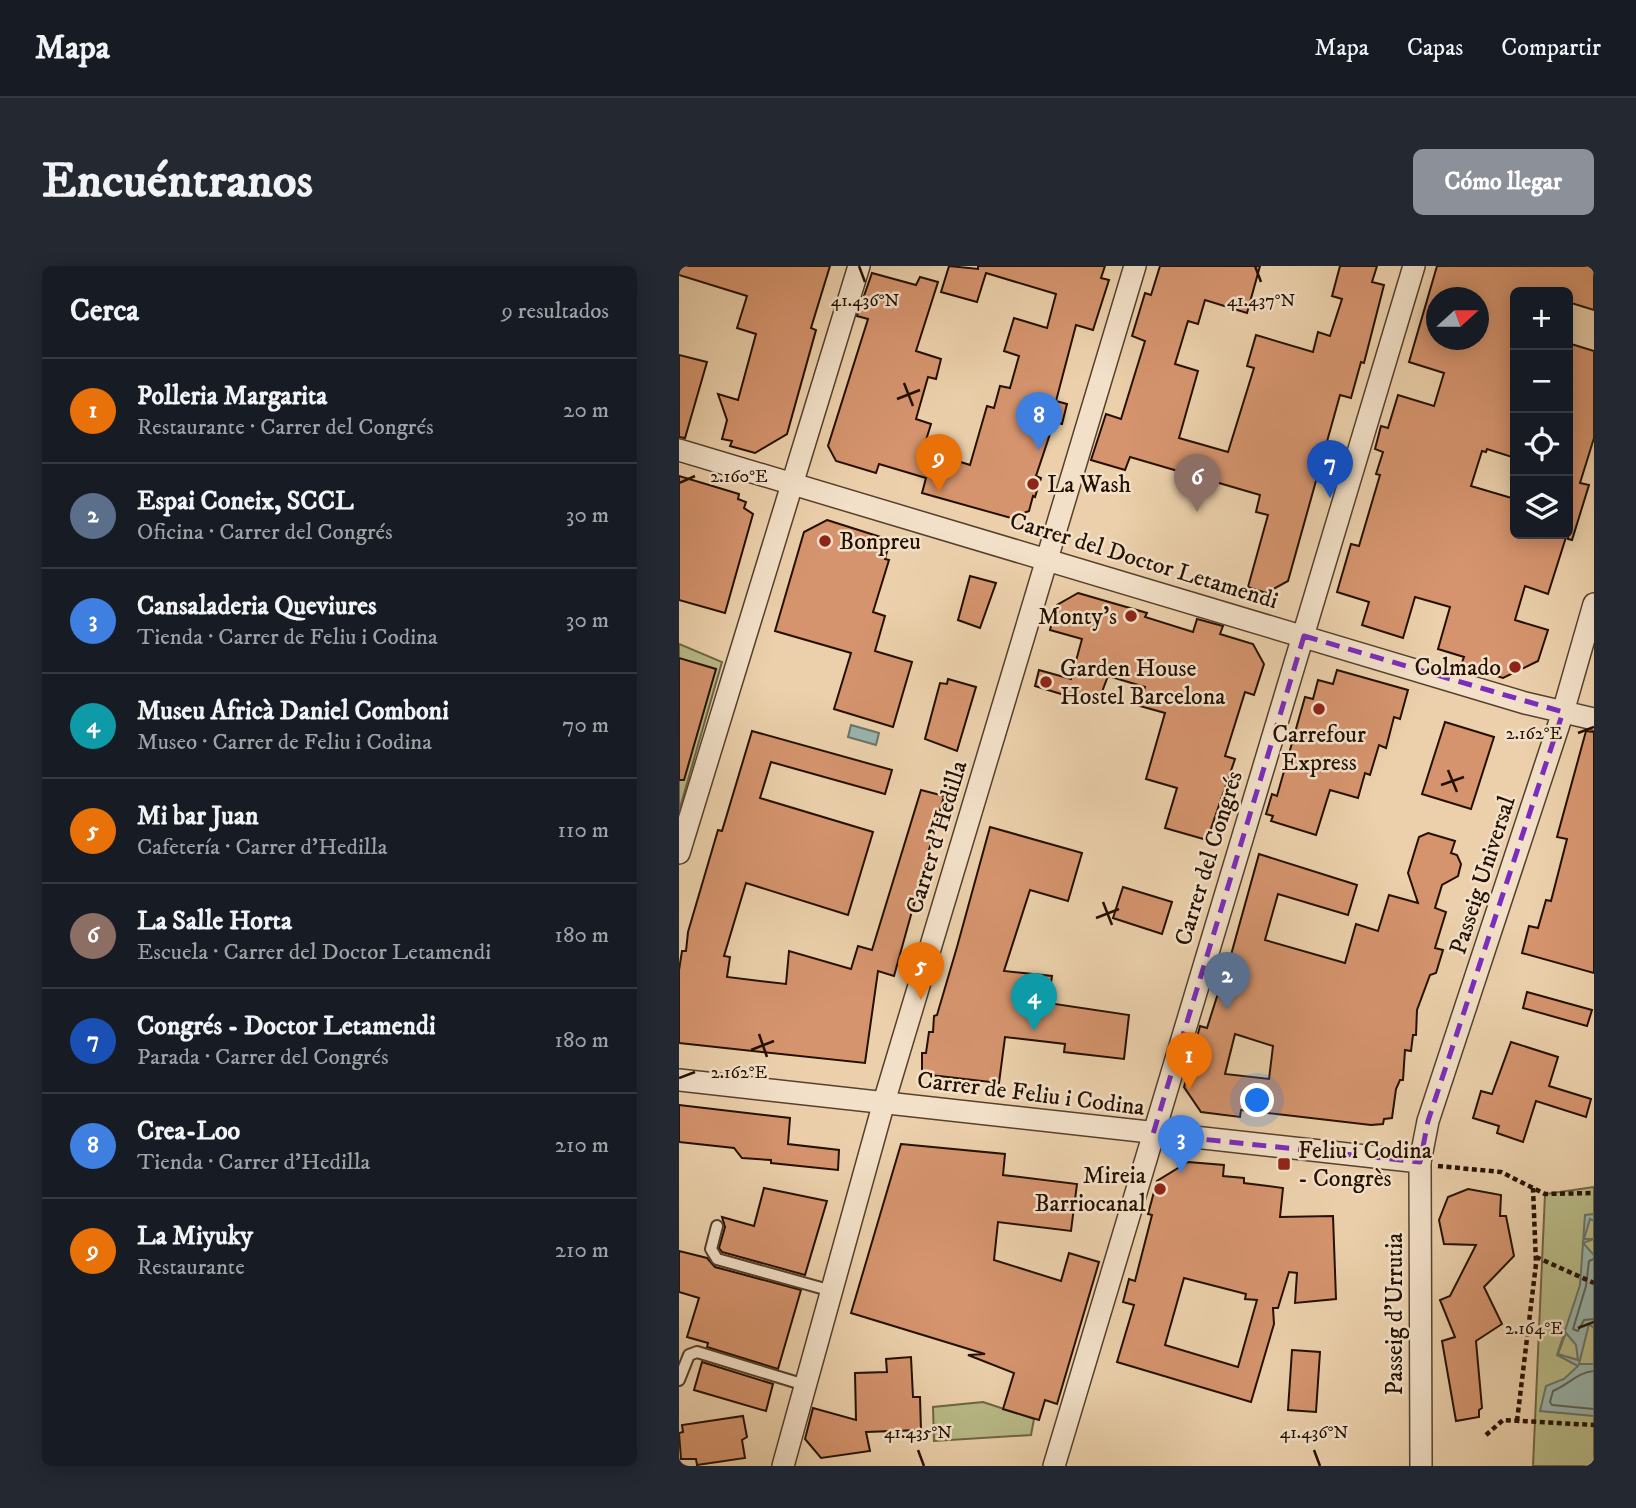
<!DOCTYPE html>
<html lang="es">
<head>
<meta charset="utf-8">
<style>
  :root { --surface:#171b24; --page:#242831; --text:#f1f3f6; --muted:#9ea1a6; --line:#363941; --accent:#8c9099 }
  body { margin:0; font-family:"IM FELL DW Pica",serif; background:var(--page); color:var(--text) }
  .controls { position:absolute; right:21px; top:21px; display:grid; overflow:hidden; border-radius:10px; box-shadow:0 4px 18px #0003 }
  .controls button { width:63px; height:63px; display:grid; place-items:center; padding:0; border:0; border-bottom:2px solid var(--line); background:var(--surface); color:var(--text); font:35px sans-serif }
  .compass { position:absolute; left:747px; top:21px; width:63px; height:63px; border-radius:50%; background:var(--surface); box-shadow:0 4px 18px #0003; rotate:69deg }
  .you { position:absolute; left:579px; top:835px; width:24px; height:24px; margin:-18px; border:5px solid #fff; border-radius:50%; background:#1a73e8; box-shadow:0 0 0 10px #1a73e833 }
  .badge { display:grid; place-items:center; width:46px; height:46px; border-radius:50%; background:var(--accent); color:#fff; font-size:23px; font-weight:700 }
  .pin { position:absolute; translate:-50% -58px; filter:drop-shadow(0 2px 4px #0008) }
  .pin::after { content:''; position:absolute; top:37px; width:24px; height:21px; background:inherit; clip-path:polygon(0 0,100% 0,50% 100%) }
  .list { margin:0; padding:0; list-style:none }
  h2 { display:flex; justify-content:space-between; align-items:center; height:91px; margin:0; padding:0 28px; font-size:30px }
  h2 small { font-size:23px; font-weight:400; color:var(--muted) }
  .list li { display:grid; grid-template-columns:46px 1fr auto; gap:21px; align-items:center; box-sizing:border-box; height:105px; padding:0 28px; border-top:2px solid var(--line) }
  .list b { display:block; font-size:26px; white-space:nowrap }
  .list p { margin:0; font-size:23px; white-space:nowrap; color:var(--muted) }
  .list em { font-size:23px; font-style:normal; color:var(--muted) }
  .icon { flex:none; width:38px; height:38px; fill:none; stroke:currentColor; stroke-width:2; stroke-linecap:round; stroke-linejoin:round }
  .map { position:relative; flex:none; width:915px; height:1200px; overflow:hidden; border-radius:10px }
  header { display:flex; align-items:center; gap:42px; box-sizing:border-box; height:98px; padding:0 35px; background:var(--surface); border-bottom:2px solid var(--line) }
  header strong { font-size:33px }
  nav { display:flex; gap:38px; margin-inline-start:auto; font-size:24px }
  .intro { display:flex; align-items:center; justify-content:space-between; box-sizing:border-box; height:168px; padding:0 42px }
  h1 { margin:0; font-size:49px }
  .button { padding:18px 32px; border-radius:10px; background:var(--accent); color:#fff; font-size:24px; font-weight:700 }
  main { display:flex; gap:42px; padding:0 42px }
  aside { flex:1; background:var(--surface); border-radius:10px; box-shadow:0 4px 18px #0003 }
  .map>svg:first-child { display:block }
  .green { fill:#b8bb88; stroke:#6e6644; stroke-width:2 }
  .water { fill:#99b6ae; stroke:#6a7469; stroke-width:2; fill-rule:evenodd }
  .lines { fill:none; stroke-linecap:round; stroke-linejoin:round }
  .shore { stroke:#5e6358; stroke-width:2 }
  .building { fill:#d5946e; stroke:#241001; stroke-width:2; fill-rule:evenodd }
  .lane-casing { stroke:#56402c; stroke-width:14 }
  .street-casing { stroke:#56402c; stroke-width:24 }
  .path { stroke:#241001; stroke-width:4.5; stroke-dasharray:5 3.5; stroke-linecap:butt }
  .lane { stroke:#f2e0c8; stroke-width:10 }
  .street { stroke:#f2e0c8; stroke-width:21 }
  .marked { fill:none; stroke:#7b2cbf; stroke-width:5; stroke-dasharray:14 9; stroke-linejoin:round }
  .ticks { fill:none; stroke:#241001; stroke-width:2.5 }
  .poi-dot { fill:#8f2418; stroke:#f2e0c8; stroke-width:2.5 }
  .labels { text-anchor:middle; stroke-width:5; stroke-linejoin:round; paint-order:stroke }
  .poi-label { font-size:24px; fill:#241001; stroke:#f2e0c8; text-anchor:start }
  .street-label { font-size:24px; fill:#241001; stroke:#f2e0c8 }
  .ticks-label { font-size:18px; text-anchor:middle; fill:#241001; stroke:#f2e0c8; stroke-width:5; stroke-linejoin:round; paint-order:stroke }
</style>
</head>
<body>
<header>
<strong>Mapa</strong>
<nav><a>Mapa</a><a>Capas</a><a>Compartir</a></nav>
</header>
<div class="intro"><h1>Encuéntranos</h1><a class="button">Cómo llegar</a></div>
<main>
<aside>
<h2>Cerca<small>9 resultados</small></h2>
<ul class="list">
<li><span class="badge" style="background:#e8710a">1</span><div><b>Polleria Margarita</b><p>Restaurante · Carrer del Congrés</p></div><em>20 m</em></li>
<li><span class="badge" style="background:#5c6f8a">2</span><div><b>Espai Coneix, SCCL</b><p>Oficina · Carrer del Congrés</p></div><em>30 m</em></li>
<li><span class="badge" style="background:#3f7fe0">3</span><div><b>Cansaladeria Queviures</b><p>Tienda · Carrer de Feliu i Codina</p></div><em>30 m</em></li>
<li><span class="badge" style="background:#0f9aa8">4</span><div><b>Museu Africà Daniel Comboni</b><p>Museo · Carrer de Feliu i Codina</p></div><em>70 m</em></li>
<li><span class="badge" style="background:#e8710a">5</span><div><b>Mi bar Juan</b><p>Cafetería · Carrer d'Hedilla</p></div><em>110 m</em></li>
<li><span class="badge" style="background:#8d6e63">6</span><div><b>La Salle Horta</b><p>Escuela · Carrer del Doctor Letamendi</p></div><em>180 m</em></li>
<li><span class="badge" style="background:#1a4fb4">7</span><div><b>Congrés - Doctor Letamendi</b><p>Parada · Carrer del Congrés</p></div><em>180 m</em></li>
<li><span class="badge" style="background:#3f7fe0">8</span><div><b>Crea-Loo</b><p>Tienda · Carrer d'Hedilla</p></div><em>210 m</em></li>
<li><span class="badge" style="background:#e8710a">9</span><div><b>La Miyuky</b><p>Restaurante</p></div><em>210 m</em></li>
</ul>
</aside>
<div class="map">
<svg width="915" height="1200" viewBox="0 0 915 1200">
  <rect width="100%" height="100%" fill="#ebd0ab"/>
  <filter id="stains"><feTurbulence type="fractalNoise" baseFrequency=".00286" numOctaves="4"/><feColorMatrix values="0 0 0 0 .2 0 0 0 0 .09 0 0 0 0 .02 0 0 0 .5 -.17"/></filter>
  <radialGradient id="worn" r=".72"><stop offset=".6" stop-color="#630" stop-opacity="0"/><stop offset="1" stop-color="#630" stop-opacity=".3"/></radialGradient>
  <g class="green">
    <polygon points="0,378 43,396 0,545"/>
    <polygon points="915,921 915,1200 854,1200 866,928"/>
    <polygon points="304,1136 355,1153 352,1169 255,1175 254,1141"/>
  </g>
  <g class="water">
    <polygon points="172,459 200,467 197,479 169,471"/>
    <path d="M915 948V955L911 953 905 973H915L904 977 915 989V1062L910 1058 900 1098H915V1150L861 1145 867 1120 885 1113 899 1100 878 1089 901 1019 906 949ZM887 1067 897 1079 899 1094 879 1088Z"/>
  </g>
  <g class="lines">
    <g class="shore">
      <polyline points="915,993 910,995 907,1020 894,1063 899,1065 905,1054 915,1053"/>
      <path d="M915 1105C899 1106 889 1119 874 1125L871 1136 873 1139 915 1143"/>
    </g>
  </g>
  <g class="building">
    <polygon points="0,0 151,0 132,62 137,64 108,168 76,187 51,180 53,175 43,173 48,154 39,128 59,134 77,68 58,62 68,30 0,9"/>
    <polygon points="270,0 299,3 299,0 426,0 422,12 430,14 414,64 397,59 377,135 388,138 383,158 375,156 357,210 362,212 356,231 354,230 350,245 332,252 243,227 247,212 200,198 197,207 157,195 149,180 189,53 178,50 193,7 237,19 241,11 259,16 237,85 262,93 257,113 249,111 237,153 252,158 244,184 291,199 308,140 315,142 321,120 331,122 340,90 325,85 335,52 368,62 377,28 307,7 298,36 262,26"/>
    <polygon points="481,0 581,0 568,47 526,34 519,58 509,55 496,98 519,105 500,172 549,186 575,102 568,100 577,69 634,86 639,66 651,70 663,33 653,30 661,0 698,0 693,16 705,19 685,97 682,96 672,132 661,129 609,315 587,327 569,321 589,249 577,246 581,229 451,191 446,204 412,194 427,148 442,153 466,75 453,70 466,27 472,29"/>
    <path d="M758 0H915V44L889 36V26H836V192L808 183 807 186 803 185 792 220 836 233V268H888L869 328 846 320 836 354 869 364 859 395 824 412 782 399 785 391 759 383 771 341 736 331 724 372 683 359 690 336 658 326 672 278 680 280 701 209 697 208 704 186 696 183 702 160 709 162 719 129 755 140 765 107 730 96ZM758 32H800V74H758Z"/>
    <polygon points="889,77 915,85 915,172 901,217 910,219 893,274 889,273"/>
    <polygon points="0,89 28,96 6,172 0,171"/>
    <polygon points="0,210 60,228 59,233 67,236 65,242 74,248 46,347 0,334"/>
    <polygon points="148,254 211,274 206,293 210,294 194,346 206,350 196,385 233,396 214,461 155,443 172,387 96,365 125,266"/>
    <polygon points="291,310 317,317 301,362 279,354"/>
    <polygon points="399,327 468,347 466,351 514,366 518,353 544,360 541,368 574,378 585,398 575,429 566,426 546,490 556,493 528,574 486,562 498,522 467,513 486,447 461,440 466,421 429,410 418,439 356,420 360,404 392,413 403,373 371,364 378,339"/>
    <polygon points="0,392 37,403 5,514 0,514"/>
    <polygon points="658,404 729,424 721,453 715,451 707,482 700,479 691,509 686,507 679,532 651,524 637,569 592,555 594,550 587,548 593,528 598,530 626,431 634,433 639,414 654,418"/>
    <polygon points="269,413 297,421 278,485 246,473 261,417 268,418"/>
    <polygon points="766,456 815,471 792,543 743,528"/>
    <polygon points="73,465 213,504 206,528 92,496 81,532 194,566 169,649 67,617 45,690 51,691 48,711 107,718 110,685 172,703 179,680 193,684 242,524 265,530 215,710 199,705 186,797 0,777 0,704 3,685 7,685 9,666 39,564 43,565"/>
    <polygon points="907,465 915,466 915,707 843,687 850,660 859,662 867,634 872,635 888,573 878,571"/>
    <polygon points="311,561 403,587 389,635 351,624 325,705 373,710 369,737 450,749 445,793 385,786 386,778 326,771 320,817 243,808 243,787 247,787 250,766 254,766 255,750 258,749 278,681"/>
    <path d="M749 567 776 575 772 587 778 589 782 598 779 610 763 619 756 642 767 646 756 682 764 684 757 707 751 709 738 744 737 769H734L732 785 726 784 724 814H721L717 823 713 852 705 853 704 858 692 859 562 844 561 851 522 846 505 821 521 760 528 762 541 721 537 720 544 695 550 696 580 588 678 619 669 649 599 628 586 674 666 697 677 658 699 665 710 629 739 637 729 607 740 571ZM556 768 594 780 590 813 546 808Z"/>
    <polygon points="444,621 493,636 483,668 434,652"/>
    <polygon points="848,726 913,744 908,760 844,742"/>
    <polygon points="832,776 879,791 870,820 912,833 907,851 857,835 844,876 818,867 820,860 794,852 802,825 813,828"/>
    <polygon points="0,839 111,852 109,878 160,884 159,904 92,897 92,894 63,892 55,882 0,876"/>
    <polygon points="222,878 326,888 324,909 398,918 392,965 319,956 315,994 382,1015 390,987 420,996 378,1138 366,1134 360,1154 324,1143 335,1107 289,1089 306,1088 172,1047"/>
    <path d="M509 896 545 899 544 910 565 912V917L604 922 601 951 654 950 657 1033 616 1037 618 1007 610 1006 599 1042H594L595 1058 572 1136 438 1096 455 1039 444 1036 450 1013 456 1015 473 949 469 948 478 915ZM505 1012 567 1028 566 1033 578 1034 559 1101 486 1079Z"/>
    <polygon points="85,922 148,935 126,1009 43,986 40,982 46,961 43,951 75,960"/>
    <polygon points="789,923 822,929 821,950 827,950 835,990 805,1021 823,1058 797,1075 803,1142 800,1144 800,1151 777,1155 763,1075 776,1071 761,1034 771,1030 797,979 765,978 760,954 769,931"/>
    <polygon points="0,985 28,992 36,1001 122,1024 99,1103 28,1081 29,1077 8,1071 20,1032 0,1026"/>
    <polygon points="613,1084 641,1086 637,1146 609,1144"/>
    <polygon points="232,1091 234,1131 241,1131 242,1164 187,1166 191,1185 142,1192 126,1173 134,1142 177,1154 176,1107 208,1106 207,1093"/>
    <polygon points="23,1096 94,1118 87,1145 15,1124"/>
    <polygon points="64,1150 68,1171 63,1174 66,1192 18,1199 17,1193 2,1193 0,1167 4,1166 3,1159"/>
  </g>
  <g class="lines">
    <defs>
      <g id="lane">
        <polyline points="38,960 32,983 38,993 153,1025"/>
        <polyline points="0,1114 10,1089 18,1086 126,1119"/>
      </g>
      <g id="street">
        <polyline points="0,184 846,437 915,453"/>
        <polyline points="0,587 180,0"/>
        <polyline points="0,814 741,896"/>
        <polyline points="104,1200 205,836 456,0"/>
        <polyline points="375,1200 735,0"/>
        <polyline points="742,1200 741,896 749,855 884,446 915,338"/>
      </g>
    </defs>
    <use href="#lane" class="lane-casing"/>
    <use href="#street" class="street-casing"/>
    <g class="path">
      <polyline points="759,900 822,906 866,928 915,927"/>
      <polyline points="857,991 915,1017"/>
      <polyline points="838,1155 857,998 854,922"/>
      <polyline points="807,1169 824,1154 915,1159"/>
    </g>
    <use href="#lane" class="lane"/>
    <use href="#street" class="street"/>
  </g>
  <path class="marked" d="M625 370 884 446 749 855 741 896 474 868Z"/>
  <path class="ticks" d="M180 0 186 16M576 0 582 16M225 117 234 140M218 133 241 124M0 217 16 210M899 467 915 461M769 504 778 526M762 519 785 511M424 636 433 659M417 652 440 643M80 768 88 791M72 784 95 775M0 812 16 806M899 1062 915 1056M239 1184 245 1200M635 1184 641 1200"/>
  <g class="poi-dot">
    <circle cx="354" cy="218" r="7"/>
    <circle cx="146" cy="275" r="7"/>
    <circle cx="452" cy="350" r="7"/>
    <circle cx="836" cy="401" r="7"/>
    <circle cx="367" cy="416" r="7"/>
    <circle cx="640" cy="443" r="7"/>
    <rect x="598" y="891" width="14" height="14" rx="3.5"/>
    <circle cx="481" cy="923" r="7"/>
  </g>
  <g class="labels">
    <g class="poi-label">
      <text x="368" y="226">La Wash</text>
      <text x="160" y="283">Bonpreu</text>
      <text x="438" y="358" text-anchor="end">Monty's</text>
      <text x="822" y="409" text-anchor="end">Colmado</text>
      <text x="381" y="410">Garden House<tspan x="381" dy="28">Hostel Barcelona</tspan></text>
      <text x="640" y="476" text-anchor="middle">Carrefour<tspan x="640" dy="28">Express</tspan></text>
      <text x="619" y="892">Feliu i Codina<tspan x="619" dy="28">- Congrès</tspan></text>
      <text x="467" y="917" text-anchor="end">Mireia<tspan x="467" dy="28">Barriocanal</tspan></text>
    </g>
    <g class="street-label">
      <text transform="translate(465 294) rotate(17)" y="8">Carrer del Doctor Letamendi</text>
      <text transform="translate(257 571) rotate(-73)" y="8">Carrer d'Hedilla</text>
      <text transform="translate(529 592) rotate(-73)" y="8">Carrer del Congrés</text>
      <text transform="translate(803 609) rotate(-72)" y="8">Passeig Universal</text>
      <text transform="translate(352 827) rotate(7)" y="8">Carrer de Feliu i Codina</text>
      <text transform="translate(715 1048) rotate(-90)" y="8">Passeig d'Urrutia</text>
    </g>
  </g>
  <g class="ticks-label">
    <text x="186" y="40">41.436°N</text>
    <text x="582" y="40">41.437°N</text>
    <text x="60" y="216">2.160°E</text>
    <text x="855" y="473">2.162°E</text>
    <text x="60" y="812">2.162°E</text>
    <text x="855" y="1068">2.164°E</text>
    <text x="239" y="1172">41.435°N</text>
    <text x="635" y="1172">41.436°N</text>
  </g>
  <rect width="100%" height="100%" filter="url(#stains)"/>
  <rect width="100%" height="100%" fill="url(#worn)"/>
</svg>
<div class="controls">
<button>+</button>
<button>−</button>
<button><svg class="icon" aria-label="locate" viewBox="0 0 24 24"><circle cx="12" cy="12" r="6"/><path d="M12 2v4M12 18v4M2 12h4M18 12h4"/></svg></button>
<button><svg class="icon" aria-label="layers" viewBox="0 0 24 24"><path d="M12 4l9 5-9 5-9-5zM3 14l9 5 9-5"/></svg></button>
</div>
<svg class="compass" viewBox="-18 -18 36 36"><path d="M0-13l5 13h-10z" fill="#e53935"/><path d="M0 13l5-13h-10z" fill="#9ea1a6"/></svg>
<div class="you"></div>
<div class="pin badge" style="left:510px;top:824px;background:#e8710a">1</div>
<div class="pin badge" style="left:548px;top:744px;background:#5c6f8a">2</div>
<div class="pin badge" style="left:502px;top:907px;background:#3f7fe0">3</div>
<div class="pin badge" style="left:355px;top:765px;background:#0f9aa8">4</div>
<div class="pin badge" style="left:242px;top:734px;background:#e8710a">5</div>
<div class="pin badge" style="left:518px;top:246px;background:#8d6e63">6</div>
<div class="pin badge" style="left:651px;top:232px;background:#1a4fb4">7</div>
<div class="pin badge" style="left:360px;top:184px;background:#3f7fe0">8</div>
<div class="pin badge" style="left:260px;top:226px;background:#e8710a">9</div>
</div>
</main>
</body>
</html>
